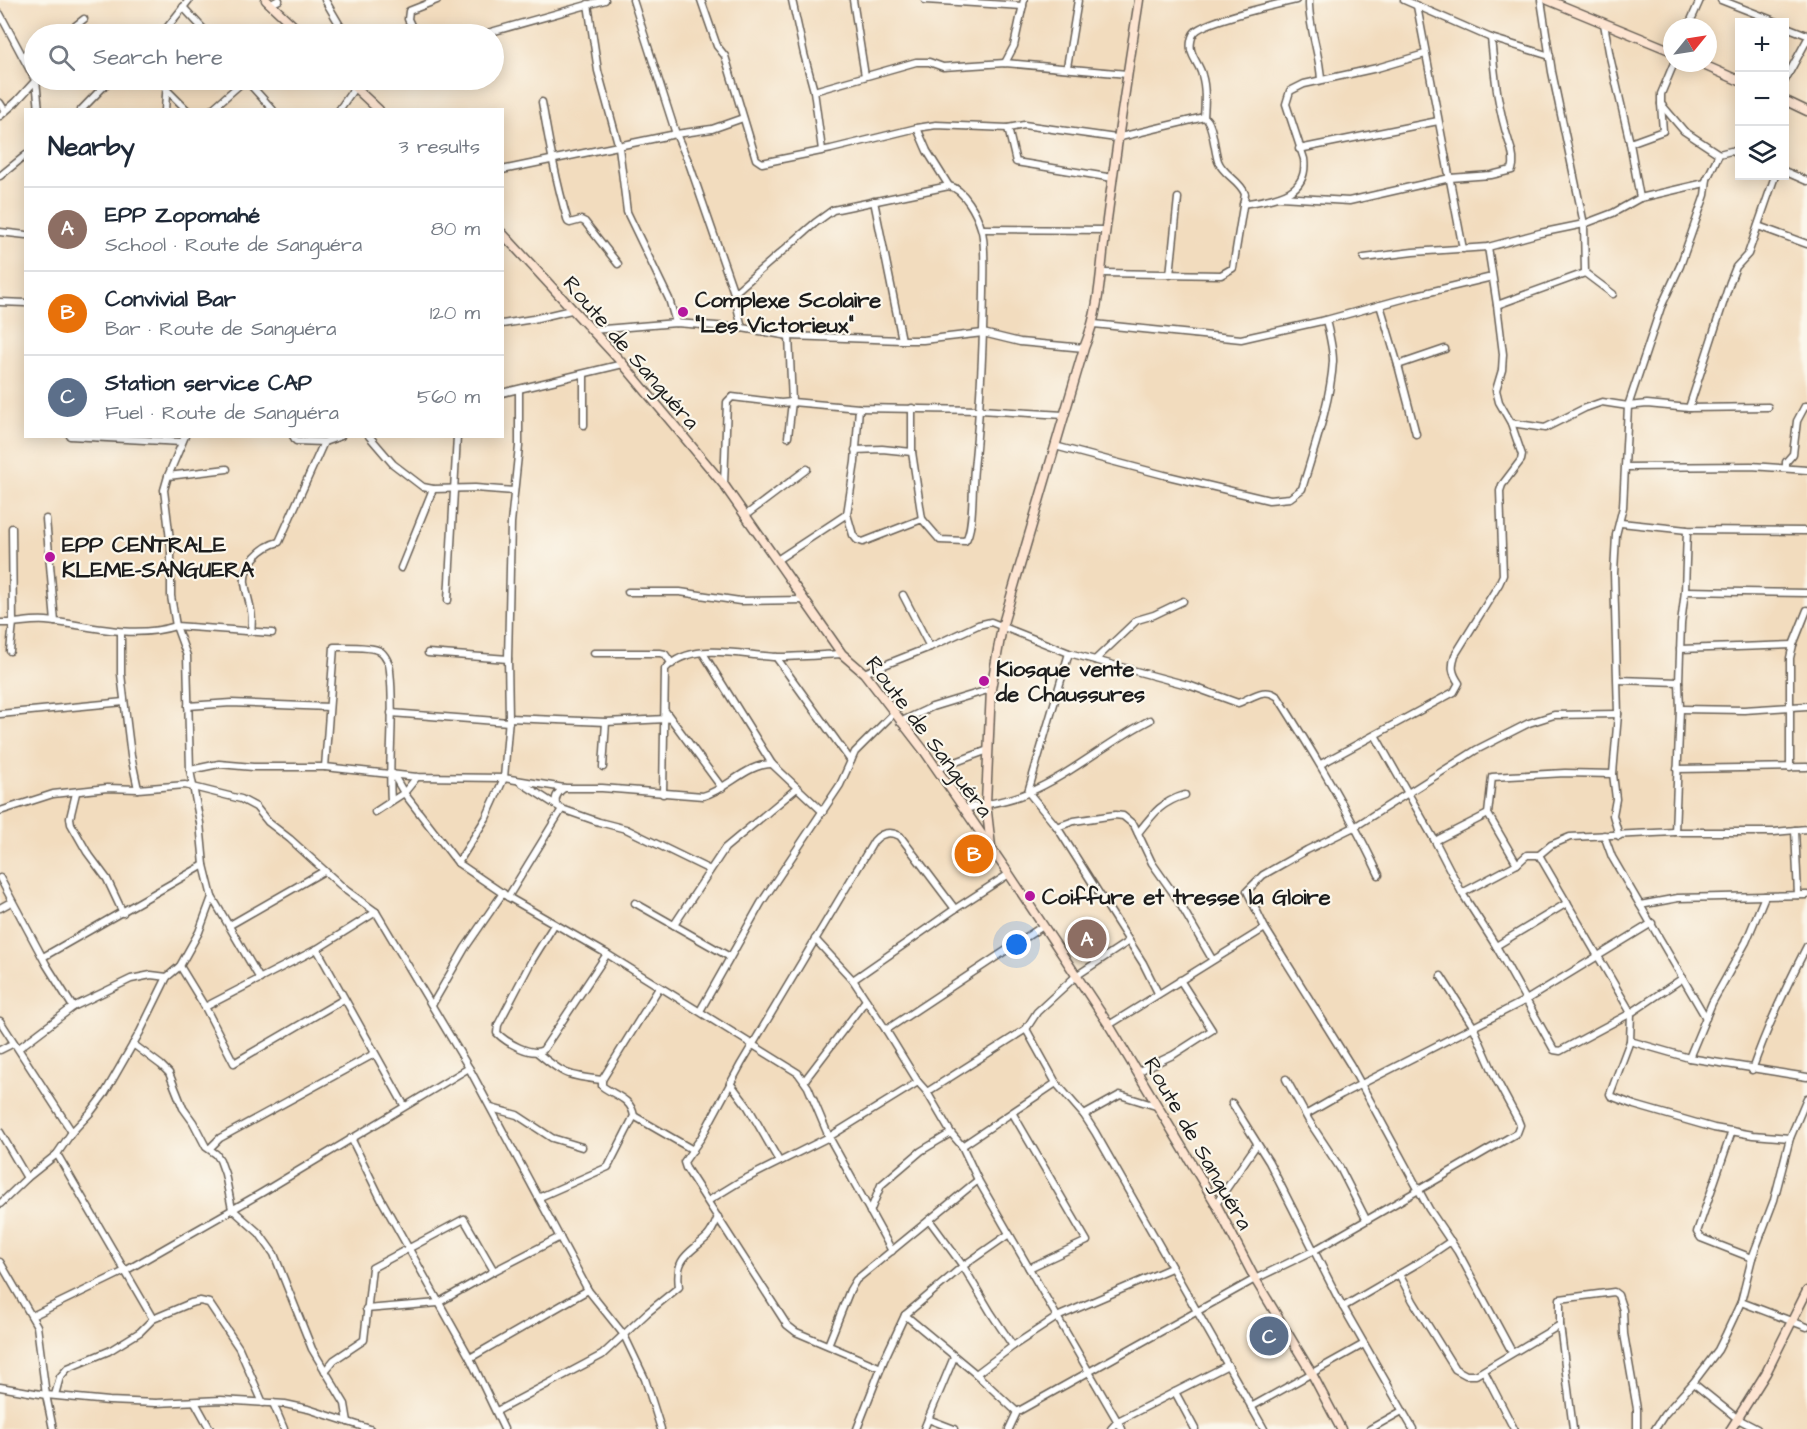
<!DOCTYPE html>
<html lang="en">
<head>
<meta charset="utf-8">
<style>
  :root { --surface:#fff; --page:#f6f6f7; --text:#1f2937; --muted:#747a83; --line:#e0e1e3; --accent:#d93025 }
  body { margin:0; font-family:"Architects Daughter",sans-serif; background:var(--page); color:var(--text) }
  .controls { position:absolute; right:18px; top:18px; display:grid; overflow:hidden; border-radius:0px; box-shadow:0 3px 15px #0003 }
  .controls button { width:54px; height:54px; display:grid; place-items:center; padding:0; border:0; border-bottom:2px solid var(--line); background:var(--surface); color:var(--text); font:30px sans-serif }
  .compass { position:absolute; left:1663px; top:18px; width:54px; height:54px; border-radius:50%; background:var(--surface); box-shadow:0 3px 15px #0003; rotate:60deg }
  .you { position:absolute; left:1017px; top:945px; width:21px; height:21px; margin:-15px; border:4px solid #fff; border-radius:50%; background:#1a73e8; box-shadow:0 0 0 9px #1a73e833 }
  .badge { display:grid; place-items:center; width:39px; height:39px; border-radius:50%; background:var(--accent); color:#fff; font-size:20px; font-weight:700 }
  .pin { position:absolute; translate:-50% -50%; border:3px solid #fff; box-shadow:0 2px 6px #0006 }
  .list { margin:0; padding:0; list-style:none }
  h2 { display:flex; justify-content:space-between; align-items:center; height:78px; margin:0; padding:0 24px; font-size:26px }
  h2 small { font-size:20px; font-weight:400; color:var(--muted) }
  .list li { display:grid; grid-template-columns:39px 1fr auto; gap:18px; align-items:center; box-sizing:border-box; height:84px; padding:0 24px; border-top:2px solid var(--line) }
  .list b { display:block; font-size:22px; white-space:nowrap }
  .list p { margin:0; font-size:20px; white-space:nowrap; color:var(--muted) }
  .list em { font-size:20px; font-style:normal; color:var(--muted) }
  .icon { flex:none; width:33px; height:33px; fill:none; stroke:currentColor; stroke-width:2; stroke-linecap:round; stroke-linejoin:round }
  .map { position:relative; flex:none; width:1807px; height:1429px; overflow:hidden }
  .search { position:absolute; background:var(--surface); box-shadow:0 3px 15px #0003; left:24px; top:24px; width:480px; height:66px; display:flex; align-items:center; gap:15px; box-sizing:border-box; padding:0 21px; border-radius:33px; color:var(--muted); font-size:22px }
  .panel { position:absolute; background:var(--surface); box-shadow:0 3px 15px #0003; left:24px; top:108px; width:480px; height:330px; border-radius:0px }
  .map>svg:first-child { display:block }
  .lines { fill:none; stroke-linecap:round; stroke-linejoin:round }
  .street-casing { stroke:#675f55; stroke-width:9 }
  .secondary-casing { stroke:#675f55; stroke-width:11 }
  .street { stroke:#fff; stroke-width:6 }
  .secondary { stroke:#fde4d1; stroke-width:8 }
  .poi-dot { fill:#b5179e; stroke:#fbf7ec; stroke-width:2 }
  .labels { text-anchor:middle; stroke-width:4.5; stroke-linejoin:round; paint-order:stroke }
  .poi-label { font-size:22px; font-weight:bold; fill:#1c1c1c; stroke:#fbf7ec; text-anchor:start }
  .street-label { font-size:22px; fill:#1c1c1c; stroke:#fbf7ec }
</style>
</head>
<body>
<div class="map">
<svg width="1807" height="1429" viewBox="0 0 1807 1429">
  <rect width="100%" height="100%" fill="#fbf7ec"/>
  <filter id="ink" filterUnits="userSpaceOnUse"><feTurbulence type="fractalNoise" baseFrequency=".0167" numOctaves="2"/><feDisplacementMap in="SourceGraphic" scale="12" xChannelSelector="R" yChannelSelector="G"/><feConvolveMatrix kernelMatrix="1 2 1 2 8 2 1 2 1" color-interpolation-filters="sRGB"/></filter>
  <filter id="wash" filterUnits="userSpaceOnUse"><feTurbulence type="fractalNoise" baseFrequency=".008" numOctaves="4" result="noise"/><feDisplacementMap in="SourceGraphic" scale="24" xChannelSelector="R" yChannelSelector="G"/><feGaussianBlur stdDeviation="1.35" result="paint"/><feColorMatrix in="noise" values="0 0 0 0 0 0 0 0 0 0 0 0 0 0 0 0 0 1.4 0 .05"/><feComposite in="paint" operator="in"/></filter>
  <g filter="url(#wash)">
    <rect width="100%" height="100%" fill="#f2dcbe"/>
  </g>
  <g filter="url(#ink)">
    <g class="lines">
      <defs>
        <g id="street">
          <polyline points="325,0 345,34"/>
          <polyline points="633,0 676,134 689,163 734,293"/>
          <path d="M701 0 717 46 725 56 756 159 762 163 831 149 917 128 936 125 1008 128 1024 125 1116 138 1204 117C1213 121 1214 149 1218 161 1223 175 1240 180 1245 194L1233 268 1221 275 1102 273"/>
          <polyline points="792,0 804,54 814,91 822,150"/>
          <polyline points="853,0 865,76"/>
          <polyline points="925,0 1023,6"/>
          <path d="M1309 0C1308 27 1320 53 1321 80"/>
          <polyline points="1404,0 1491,38 1550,56"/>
          <polyline points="1541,0 1552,72 1584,224 1585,273 1613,294"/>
          <polyline points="1721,0 1777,22"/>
          <polyline points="271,4 279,0"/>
          <polyline points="588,4 598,71 619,147 627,212 669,299 676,323"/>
          <polyline points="1417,6 1463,249"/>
          <polyline points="183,7 208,34"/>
          <polyline points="0,14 34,78"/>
          <polyline points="1604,24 1610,57 1630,143"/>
          <polyline points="1784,26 1807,35"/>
          <polyline points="1688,27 1700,0"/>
          <polyline points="65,34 84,19"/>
          <polyline points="162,34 189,0"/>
          <polyline points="415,34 408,19 409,11 437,0"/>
          <polyline points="484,34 605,0"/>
          <polyline points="1005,63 1014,46 1024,0"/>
          <polyline points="1067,67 1078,0"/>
          <polyline points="36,80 39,110"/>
          <polyline points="246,80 273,110"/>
          <polyline points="1784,82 1807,40"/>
          <polyline points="167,90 187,110"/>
          <polyline points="814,91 916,62 929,62 943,67 1005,63 1127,74"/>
          <path d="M542 102C549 142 556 182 568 222L570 223 581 220 585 222 618 264"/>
          <polyline points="0,103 5,111"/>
          <polyline points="81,110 110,80"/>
          <polyline points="165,110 167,80"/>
          <polyline points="211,110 245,80"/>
          <polyline points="339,110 355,87 365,80"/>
          <polyline points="0,116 16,102 36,80"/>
          <path d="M1204 117C1205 103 1206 88 1202 75 1200 66 1193 59 1191 50 1190 45 1191 36 1195 32 1204 21 1278 4 1296 0"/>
          <polyline points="917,128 927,151 949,186"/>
          <polyline points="1008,128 1016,162 1113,178"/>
          <polyline points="1299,149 1438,121"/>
          <polyline points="1719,154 1731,151 1740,154"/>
          <polyline points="502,170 676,134 712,129 743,118"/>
          <polyline points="1784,171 1807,181"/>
          <polyline points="0,176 26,155"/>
          <path d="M1280 197 1349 201 1450 178 1491 175 1512 170C1515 161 1512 150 1509 142 1497 105 1495 77 1491 38"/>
          <polyline points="1640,198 1705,183 1719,154 1684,131 1661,104 1661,94 1674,63"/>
          <polyline points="874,201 902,340"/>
          <path d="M1243 204C1270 199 1309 197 1304 159L1286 104 1290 91 1304 84 1377 68 1425 54"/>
          <polyline points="1758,226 1807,244"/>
          <polyline points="982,229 1105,230"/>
          <polyline points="0,232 26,235"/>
          <polyline points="1364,258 1413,252 1488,247 1540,233 1584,224 1613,213 1640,198 1630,143 1663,131 1661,104"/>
          <polyline points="1170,275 1178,198"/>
          <polyline points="0,302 26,303"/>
          <polyline points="1380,305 1398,365"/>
          <polyline points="1497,305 1585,273"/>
          <polyline points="502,324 533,319 571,310"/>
          <polyline points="1094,324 1241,339 1326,320 1417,295 1492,277"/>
          <path d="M742 328 734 293 815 223 833 210 949 186C964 189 977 214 981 228 986 242 984 275 984 291 983 351 980 410 974 469 972 485 974 532 965 541L940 540 922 519 863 542 857 540 853 535 847 514 855 462 859 408"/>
          <polyline points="592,330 676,323 742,328 789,336 902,340 923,340 983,333 1020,342 1084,348"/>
          <polyline points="584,374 584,425"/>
          <polyline points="502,393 623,364"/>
          <polyline points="912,408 912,452 922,519"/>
          <polyline points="1689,408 1730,282 1736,267 1748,254 1775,176"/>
          <polyline points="1511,423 1545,428 1585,408 1602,402 1628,406 1647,404 1689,408 1768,407"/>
          <polyline points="1416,434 1398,365 1445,349"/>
          <polyline points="70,436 182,442"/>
          <polyline points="293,436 296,441 324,442 341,436"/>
          <polyline points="369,436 393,464 423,487 433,489 475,488 514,491"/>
          <polyline points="788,437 792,402 789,336"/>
          <path d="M1055 446 1164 475 1269 500 1290 498 1302 489C1313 452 1331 400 1333 361 1333 348 1329 333 1326 320"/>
          <polyline points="855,450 882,449 912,452"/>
          <polyline points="1626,467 1751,466 1807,470"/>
          <polyline points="1786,468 1786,462 1793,454 1797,421 1805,406 1807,406"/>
          <polyline points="168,476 227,469"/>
          <polyline points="724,485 727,402 732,397 781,403 792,402 859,408 980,410 1064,415"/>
          <polyline points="746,515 807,469"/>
          <polyline points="46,519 55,622"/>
          <polyline points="1621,523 1687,530 1807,531"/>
          <polyline points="777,560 847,514"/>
          <polyline points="401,568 433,489"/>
          <polyline points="1685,591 1807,593"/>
          <polyline points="628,592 680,592 740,601 805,600"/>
          <polyline points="903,595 930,647"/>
          <polyline points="448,600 457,436"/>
          <polyline points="0,623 13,623 12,528"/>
          <path d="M251 631C254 610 248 603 245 583 243 564 262 546 279 542L324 442"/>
          <polyline points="121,632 121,674 131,756 138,789"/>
          <polyline points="1680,649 1793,645"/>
          <path d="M10 651 13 623C24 622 35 620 46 621 91 625 131 640 176 626L272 633"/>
          <polyline points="428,653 508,659"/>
          <polyline points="594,653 660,653 665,654 672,664"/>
          <polyline points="703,653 772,764 823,812"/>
          <polyline points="1069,653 1028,792 1057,827 1143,963 1158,993"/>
          <polyline points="776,657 851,761"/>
          <polyline points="1095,660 1137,620 1154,615 1183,601"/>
          <path d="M864 673 930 647 978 625 991 622 1069 653 1191 686 1238 703C1252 698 1264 686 1278 697 1315 755 1350 813 1379 875"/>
          <polyline points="1618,680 1679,682"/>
          <polyline points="188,706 231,703 329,707"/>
          <polyline points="1680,709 1744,710 1807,706"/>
          <polyline points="666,712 722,788"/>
          <polyline points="391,713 509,722"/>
          <polyline points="0,714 124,702"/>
          <polyline points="509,718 606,722 666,719"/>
          <polyline points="900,722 932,707 991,689"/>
          <polyline points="1375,735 1435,841 1462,893 1496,946 1554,1050 1560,1051 1631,1013 1683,978"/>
          <path d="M1321 764 1454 692 1459 683C1452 673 1451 667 1455 655L1499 584 1503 575 1500 491 1502 485 1521 460 1522 455 1511 423 1499 402 1496 390 1502 370 1503 354 1497 305 1488 247"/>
          <path d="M325 767 334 647C345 647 371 646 380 651 385 654 390 664 390 671 395 713 388 757 391 800"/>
          <polyline points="603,767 606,722"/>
          <polyline points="1790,768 1790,658 1793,645 1807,610"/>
          <polyline points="937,769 988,750"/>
          <polyline points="1677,769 1807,767"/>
          <path d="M190 770 219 764 253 767H325L417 777 504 778 564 788H602L703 796C728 789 746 764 772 764"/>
          <polyline points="393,774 404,793 458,863 508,897 607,954 798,1073 808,1087 829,1137 892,1251"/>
          <polyline points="520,782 562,809 599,822 626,829 710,870"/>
          <polyline points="76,793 70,818 71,824 87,852 107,879 123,913"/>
          <path d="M663 794 665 669C692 640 742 656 777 657 798 657 820 655 842 654"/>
          <path d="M556 805C554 797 558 792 564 788"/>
          <path d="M964 809C985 804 1007 802 1027 793 1071 775 1107 742 1150 720"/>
          <polyline points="0,811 53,794 107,788 138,789 185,785 241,799 256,807 268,822 290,839 347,891 376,912 469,1068 588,1290 624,1335 645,1379 661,1429"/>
          <polyline points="375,812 404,793 417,777"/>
          <polyline points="1057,827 1074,821 1115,815 1123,816 1134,825 1152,863 1176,897 1212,959"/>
          <polyline points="1795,830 1798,895"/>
          <polyline points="1675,832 1680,709 1679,682 1681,624 1685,591 1687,530"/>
          <path d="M1138 833C1153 814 1161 802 1185 795"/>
          <polyline points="1604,835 1612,857 1706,1018"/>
          <polyline points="1619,836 1613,815 1616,799 1613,774 1618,714 1614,573 1616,535 1623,507 1628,406 1661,307 1680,266 1705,195 1707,179"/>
          <polyline points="1435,841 1488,814"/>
          <polyline points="1539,855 1631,1013 1630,1041 1610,1094 1611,1096 1634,1105 1714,1128 1753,1135 1790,1138"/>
          <polyline points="458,863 486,818 504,778 509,718 508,659 511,523 519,446 519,390"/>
          <polyline points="1517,864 1488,814 1492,777 1565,773 1613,774"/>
          <polyline points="0,878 46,964 73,1007"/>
          <polyline points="1462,893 1517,864 1527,855 1539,855 1551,845 1570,837 1675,832 1774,832 1807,829"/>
          <polyline points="212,897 260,979"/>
          <polyline points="508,897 562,809"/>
          <polyline points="635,903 730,957"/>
          <polyline points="1640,905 1678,898 1807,895"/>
          <polyline points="0,908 11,902"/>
          <polyline points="230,925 324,871"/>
          <path d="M554 925 531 962 498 1025 497 1033C506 1042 531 1057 543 1050L607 954"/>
          <polyline points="674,925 725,848 797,788"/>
          <polyline points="815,939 853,980 886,1030 918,1082 927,1092 951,1133 962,1146 978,1180 1122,1429"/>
          <polyline points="1496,946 1567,903"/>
          <polyline points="317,949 404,1105"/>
          <polyline points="43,957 204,865"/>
          <polyline points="180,966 205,1007 234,1063 344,999"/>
          <polyline points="853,980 955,909 1009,874"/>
          <polyline points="432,1005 465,948 503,893"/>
          <polyline points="205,1007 317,949 376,912"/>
          <polyline points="700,1011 761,903 840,785 855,752 894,713"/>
          <polyline points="0,1021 72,1132"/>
          <polyline points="1109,1025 1265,928"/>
          <polyline points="1026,1029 1056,1083 1084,1115 1095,1132 1264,1429"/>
          <polyline points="886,1030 1043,926"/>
          <polyline points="1630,1041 1689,1058 1807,1077"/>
          <polyline points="133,1044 161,1065 169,1073 183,1108 193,1122 206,1147 216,1154 220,1160 225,1174 232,1209 259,1233 274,1254 312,1349 345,1404 348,1422"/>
          <polyline points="19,1048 73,1007 131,979 151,975 167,977"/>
          <polyline points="0,1050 14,1043"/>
          <path d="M538 1053C564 1075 568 1076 602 1080"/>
          <polyline points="1689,1058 1712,1003 1746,942 1765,896"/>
          <path d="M1752 1070C1767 1027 1786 987 1807 946"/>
          <polyline points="1137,1072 1173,1055 1212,1030 1180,980"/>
          <polyline points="1286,1079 1309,1121 1340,1168 1366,1219"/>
          <polyline points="805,1080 866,1000"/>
          <polyline points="730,1083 748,1107 779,1161"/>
          <polyline points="927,1092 1026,1029 1037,1012 1076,976 1129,941"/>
          <polyline points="1232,1103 1269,1162 1338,1298 1413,1429"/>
          <polyline points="491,1108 517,1115 552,1138 582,1147"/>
          <polyline points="1013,1114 1087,1241 1029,1268"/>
          <polyline points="1307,1114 1342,1094 1526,1000 1652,923"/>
          <polyline points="1084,1115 1120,1095 1156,1106"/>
          <polyline points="634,1116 693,1150"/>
          <polyline points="1732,1131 1697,1232 1701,1238 1752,1258"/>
          <polyline points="0,1132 27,1178"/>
          <polyline points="351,1138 381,1199 470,1358 504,1429"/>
          <polyline points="962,1146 1056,1083"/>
          <polyline points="210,1148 220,1138 374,1054"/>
          <polyline points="57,1154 153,1319"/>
          <path d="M540 1197 608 1167 634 1116C631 1098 615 1096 602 1086V1080L659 988"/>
          <polyline points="708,1201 739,1182 829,1137 918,1082"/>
          <polyline points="0,1204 27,1178 57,1154 72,1132 90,1113 105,1093 140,1032 167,977 180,966 199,932 212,897 204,865 200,823 190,770 187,656 176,626 171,596 171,548 164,490 168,476 185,436"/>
          <polyline points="1216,1204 1257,1144"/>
          <polyline points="870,1212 881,1185 921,1151 951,1133"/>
          <polyline points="930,1221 963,1266 991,1313 1013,1346"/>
          <polyline points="0,1262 37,1326 46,1395 53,1429"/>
          <polyline points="1399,1274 1413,1301 1455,1369 1466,1375 1476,1375 1560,1325"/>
          <polyline points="1741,1302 1807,1327"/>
          <polyline points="1343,1307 1420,1262 1451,1241"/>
          <polyline points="366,1309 438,1303 494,1271 560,1237"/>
          <polyline points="905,1315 976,1374 1017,1412"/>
          <polyline points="32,1316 125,1271 263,1192 469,1068"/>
          <polyline points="828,1345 850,1290 856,1280 978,1180"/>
          <polyline points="1512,1352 1458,1252 1429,1209 1350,1064 1265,928 1247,891 1263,875 1307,850 1356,826 1476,750 1529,723 1554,715 1618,714"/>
          <polyline points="470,1358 588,1290"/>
          <path d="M881 1368 796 1332 787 1325 686 1168 684 1162 701 1138 741 1064 874 841C881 833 890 831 900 836L955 909"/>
          <polyline points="325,1371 334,1360 364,1340 372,1268 464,1219 494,1271"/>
          <polyline points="1484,1371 1514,1429"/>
          <polyline points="976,1374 1013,1346 1057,1317 1171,1268"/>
          <polyline points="1693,1383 1738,1419 1757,1429"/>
          <polyline points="0,1387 46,1395 109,1401 156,1403 221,1400 285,1404 308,1409 370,1429"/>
          <polyline points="1175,1392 1195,1429"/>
          <polyline points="55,1395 60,1377 68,1368 109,1351 140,1332 153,1319 191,1303 200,1301 209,1303 239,1348 263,1403"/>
          <polyline points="195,1402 210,1429"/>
          <polyline points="273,1403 284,1429"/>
          <polyline points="1251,1407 1364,1344"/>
          <path d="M497 1411 602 1355 647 1313 679 1287C675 1257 688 1255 707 1237 712 1232 715 1224 718 1217"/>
          <polyline points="928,1419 954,1429"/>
          <polyline points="857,1429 884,1360 905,1315 963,1266 1009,1234"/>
          <polyline points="924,1429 954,1357"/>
          <polyline points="1009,1429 1017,1412 1255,1279 1315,1250 1517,1133 1520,1125 1518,1120 1497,1081 1473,1026 1441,976"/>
          <polyline points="1111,1429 1118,1421 1228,1365"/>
          <polyline points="1370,1429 1402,1411"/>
          <polyline points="1573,1429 1560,1325 1560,1299 1614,1292 1618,1295 1623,1310 1624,1334 1637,1409 1637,1429"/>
          <polyline points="1655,1429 1664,1415 1693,1383 1718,1350 1726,1334 1741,1302 1752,1258 1774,1200 1790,1138 1807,1098"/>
        </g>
        <g id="secondary">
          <polyline points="266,0 302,34"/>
          <polyline points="1548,0 1672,51"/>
          <polyline points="1699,63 1740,81"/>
          <polyline points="347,80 379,110"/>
          <polyline points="1784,100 1807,111"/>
          <polyline points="502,233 623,364 724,485 842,654 864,673 925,752 1009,874 1109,1025 1216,1204 1255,1279 1311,1372 1341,1429"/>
          <path d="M991 847 986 803 991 689 1002 627 1084 348C1101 307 1100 270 1106 227 1116 151 1127 76 1139 0"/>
          <polyline points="1731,1429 1766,1373 1807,1291"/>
        </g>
      </defs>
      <use href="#street" class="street-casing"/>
      <use href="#secondary" class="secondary-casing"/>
      <use href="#street" class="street"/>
      <use href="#secondary" class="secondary"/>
    </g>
  </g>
  <g class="poi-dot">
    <circle cx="683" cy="312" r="6"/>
    <circle cx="50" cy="557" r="6"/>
    <circle cx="984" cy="681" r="6"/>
    <circle cx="1030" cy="896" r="6"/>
  </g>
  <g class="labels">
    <g class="poi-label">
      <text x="695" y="307">Complexe Scolaire<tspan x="695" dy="25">"Les Victorieux"</tspan></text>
      <text x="62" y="552">EPP CENTRALE<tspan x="62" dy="25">KLEME-SANGUERA</tspan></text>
      <text x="996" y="676">Kiosque vente<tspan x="996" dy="25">de Chaussures</tspan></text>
      <text x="1042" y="904">Coiffure et tresse la Gloire</text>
    </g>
    <g class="street-label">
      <text transform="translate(632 352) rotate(49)" y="8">Route de Sanguéra</text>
      <text transform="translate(930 736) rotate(53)" y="8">Route de Sanguéra</text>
      <text transform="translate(1199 1143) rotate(60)" y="8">Route de Sanguéra</text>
    </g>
  </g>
</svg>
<div class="controls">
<button>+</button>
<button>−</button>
<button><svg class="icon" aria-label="layers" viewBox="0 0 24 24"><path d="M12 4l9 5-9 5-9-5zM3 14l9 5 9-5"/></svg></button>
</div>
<svg class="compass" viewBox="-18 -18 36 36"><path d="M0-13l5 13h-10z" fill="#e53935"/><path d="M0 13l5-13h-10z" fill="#747a83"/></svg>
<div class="you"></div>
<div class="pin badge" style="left:1087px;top:939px;background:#8d6e63">A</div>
<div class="pin badge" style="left:974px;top:854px;background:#e8710a">B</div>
<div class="pin badge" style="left:1269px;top:1336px;background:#5c6f8a">C</div>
<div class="search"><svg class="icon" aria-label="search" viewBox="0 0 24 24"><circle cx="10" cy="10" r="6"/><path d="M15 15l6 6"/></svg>Search here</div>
<section class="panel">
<h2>Nearby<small>3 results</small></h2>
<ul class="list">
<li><span class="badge" style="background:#8d6e63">A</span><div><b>EPP Zopomahé</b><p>School · Route de Sanguéra</p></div><em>80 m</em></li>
<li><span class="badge" style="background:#e8710a">B</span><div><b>Convivial Bar</b><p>Bar · Route de Sanguéra</p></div><em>120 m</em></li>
<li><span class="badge" style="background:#5c6f8a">C</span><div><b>Station service CAP</b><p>Fuel · Route de Sanguéra</p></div><em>560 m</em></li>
</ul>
</section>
</div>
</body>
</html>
